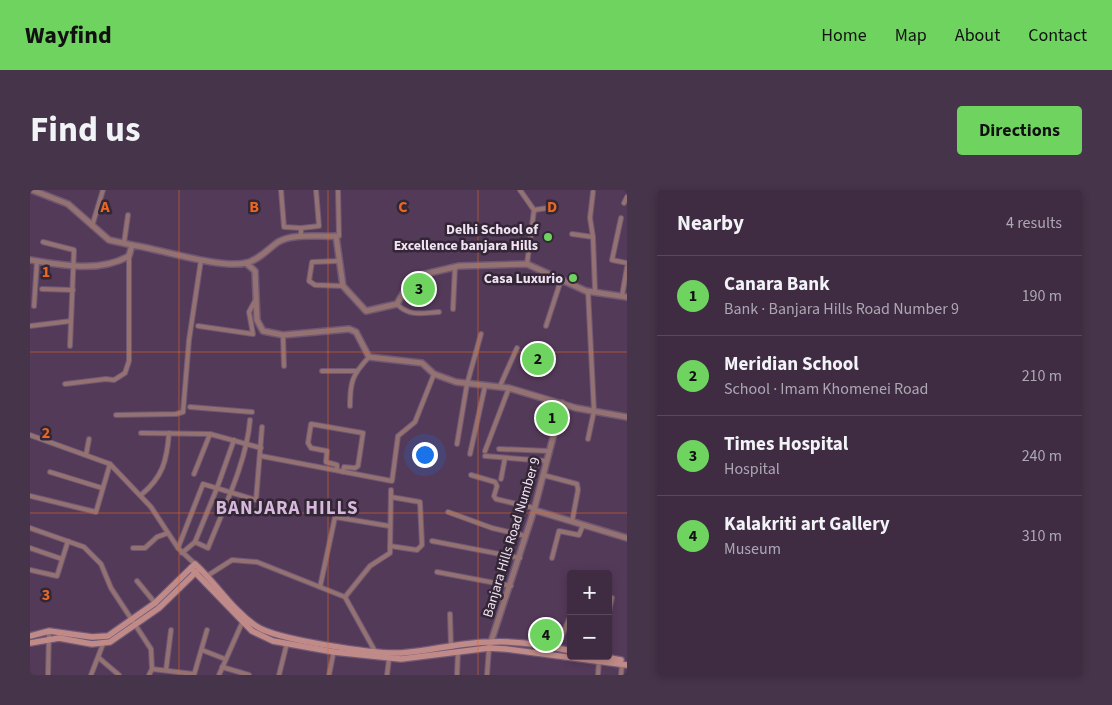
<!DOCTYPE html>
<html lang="en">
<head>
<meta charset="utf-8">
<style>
  :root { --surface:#3f2c43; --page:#46344a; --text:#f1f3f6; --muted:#ada7b2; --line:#58485c; --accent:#6fd360 }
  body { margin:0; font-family:"Source Sans 3",sans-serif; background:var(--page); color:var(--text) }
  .controls { position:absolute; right:15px; bottom:15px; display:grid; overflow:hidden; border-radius:5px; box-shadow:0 2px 8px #0003 }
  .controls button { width:45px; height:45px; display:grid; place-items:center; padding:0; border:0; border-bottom:1px solid var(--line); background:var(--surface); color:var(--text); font:25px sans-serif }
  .you { position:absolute; left:394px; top:264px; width:18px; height:18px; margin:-12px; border:4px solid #fff; border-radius:50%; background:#1a73e8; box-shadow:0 0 0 8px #1a73e833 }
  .badge { display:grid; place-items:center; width:32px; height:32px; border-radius:50%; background:var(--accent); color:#111; font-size:16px; font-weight:700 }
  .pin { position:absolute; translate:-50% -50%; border:2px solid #fff; box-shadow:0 1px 5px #0006 }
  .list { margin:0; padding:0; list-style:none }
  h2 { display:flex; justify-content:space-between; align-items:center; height:65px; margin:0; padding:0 20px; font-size:21px }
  h2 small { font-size:16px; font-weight:400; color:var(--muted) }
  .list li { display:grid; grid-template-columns:32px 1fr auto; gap:15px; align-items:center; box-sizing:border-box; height:80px; padding:0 20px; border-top:1px solid var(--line) }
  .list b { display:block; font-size:19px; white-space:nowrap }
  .list p { margin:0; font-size:16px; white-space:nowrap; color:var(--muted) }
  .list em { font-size:16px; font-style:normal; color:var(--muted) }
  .map { position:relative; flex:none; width:597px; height:485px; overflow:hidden; border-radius:5px }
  header { display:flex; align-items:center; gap:30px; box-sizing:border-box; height:70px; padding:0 25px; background:var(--accent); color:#111 }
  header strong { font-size:24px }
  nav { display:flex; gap:28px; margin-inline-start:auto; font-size:18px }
  .intro { display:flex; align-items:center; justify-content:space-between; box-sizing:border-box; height:120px; padding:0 30px }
  h1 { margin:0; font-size:35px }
  .button { padding:12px 22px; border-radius:5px; background:var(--accent); color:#111; font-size:18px; font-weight:700 }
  main { display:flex; gap:30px; padding:0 30px }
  aside { flex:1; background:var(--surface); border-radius:5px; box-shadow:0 2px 8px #0003 }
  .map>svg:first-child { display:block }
  .green { fill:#6a5327 }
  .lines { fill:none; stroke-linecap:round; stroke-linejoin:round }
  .minor-casing { stroke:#705875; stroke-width:6 }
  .tertiary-casing { stroke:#705875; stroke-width:8 }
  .secondary-casing { stroke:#705875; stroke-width:8 }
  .minor { stroke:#947271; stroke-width:4 }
  .tertiary { stroke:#947271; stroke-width:5 }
  .secondary { stroke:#bf8a88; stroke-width:5.5 }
  .grid { fill:none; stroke:#e96723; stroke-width:1; stroke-opacity:0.55 }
  .poi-dot { fill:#6fd360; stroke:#332735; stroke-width:2 }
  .labels { text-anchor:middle; stroke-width:5; stroke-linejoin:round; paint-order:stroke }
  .poi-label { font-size:14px; font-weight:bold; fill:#f2e2f5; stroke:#332735; text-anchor:end }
  .street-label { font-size:14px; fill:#f2e2f5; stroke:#332735 }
  .district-label { font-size:19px; font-weight:bold; letter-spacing:1px; fill:#d8b9de; stroke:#332735 }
  .grid-label { font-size:16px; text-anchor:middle; font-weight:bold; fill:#e96723; stroke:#332735; stroke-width:5; stroke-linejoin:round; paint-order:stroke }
</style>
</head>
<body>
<header>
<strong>Wayfind</strong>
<nav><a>Home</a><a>Map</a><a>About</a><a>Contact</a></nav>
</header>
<div class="intro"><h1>Find us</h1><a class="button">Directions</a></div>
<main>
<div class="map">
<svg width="597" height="485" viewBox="0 0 597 485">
  <rect width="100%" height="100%" fill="#543a59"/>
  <polygon class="green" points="503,162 513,167 504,184 495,179"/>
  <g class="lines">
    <defs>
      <g id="minor">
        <polyline points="251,0 254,37 271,38 271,47"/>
        <polyline points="308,0 309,46"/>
        <polyline points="490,0 504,20 497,74"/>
        <polyline points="594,13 597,7"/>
        <polyline points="504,20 524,17"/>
        <polyline points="591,28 582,70 597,73"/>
        <polyline points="62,36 73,0"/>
        <polyline points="271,38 289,36 286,0"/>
        <polyline points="542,44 563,47 565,101"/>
        <polyline points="563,47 560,28 563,2"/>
        <polyline points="13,52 44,60 40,156"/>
        <polyline points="94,53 98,25"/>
        <polyline points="309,71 282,72 279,91 285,95 313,96"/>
        <polyline points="12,99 43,100"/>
        <polyline points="592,106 597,77"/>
        <path d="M367 114C379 127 393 123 409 122"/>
        <polyline points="4,116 7,71"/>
        <polyline points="423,119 425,77"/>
        <polyline points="0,136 41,131"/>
        <polyline points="168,136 223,144 219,122 225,111"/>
        <polyline points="516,136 531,90"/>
        <polyline points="253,145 254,176"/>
        <polyline points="292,181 326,181"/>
        <polyline points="35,194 76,189 84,190 95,183 99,171 99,66"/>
        <polyline points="470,196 487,158"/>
        <path d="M320 216C320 192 322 185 339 167"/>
        <polyline points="160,217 222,222"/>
        <polyline points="86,225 146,224 153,222 159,150 171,70"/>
        <polyline points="111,243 180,244 231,258"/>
        <polyline points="0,245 80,274 121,317 148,358 165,374"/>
        <polyline points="558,249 564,221 558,101"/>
        <polyline points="427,254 437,194 451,144"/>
        <polyline points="469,259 519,261"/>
        <polyline points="455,261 479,198"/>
        <polyline points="440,264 455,196"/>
        <polyline points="56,265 59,249"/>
        <polyline points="231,266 362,291 368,246 385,232 404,184"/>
        <polyline points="455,266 516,271"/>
        <polyline points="307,280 307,275 296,272 297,261 281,258 278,253 281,234 333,243 328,276 325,278 314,277 313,282"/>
        <polyline points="20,282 72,298"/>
        <polyline points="164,284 180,244"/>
        <polyline points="441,285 465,292 467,296 464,306 466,309 504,318"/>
        <polyline points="513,285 547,294 548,300 542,332"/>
        <polyline points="471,289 475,268"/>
        <path d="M111 305C133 287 137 270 139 243"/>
        <polyline points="0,306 66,322 80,274"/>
        <polyline points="418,322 462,338 496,346"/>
        <polyline points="0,338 54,357 71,374 81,398 121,459 122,479 119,485"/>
        <polyline points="402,351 490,368"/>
        <path d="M165 352 178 358C193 320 217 271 220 230"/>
        <polyline points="360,356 387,360 392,355 390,312 361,307"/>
        <polyline points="0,358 32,369"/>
        <polyline points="103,358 115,358 127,347 138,343"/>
        <polyline points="148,358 173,294 226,310 232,237"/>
        <polyline points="152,363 165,352 187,298 204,250"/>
        <polyline points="522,368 529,341 549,345 553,335"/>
        <polyline points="0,380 27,386 38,351"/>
        <polyline points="407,382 481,396"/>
        <polyline points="177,386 202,370 227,372 315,407 346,463"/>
        <polyline points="107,391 126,414"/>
        <polyline points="290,397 305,327 359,336"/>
        <polyline points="315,407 340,376 360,363 361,300"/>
        <polyline points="420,424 421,457"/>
        <polyline points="578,425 582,408"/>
        <polyline points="527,458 539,429"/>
        <polyline points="172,460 195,469"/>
        <polyline points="69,468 89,485"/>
        <polyline points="192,477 219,485"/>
        <polyline points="122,479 164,484"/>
        <polyline points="136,480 141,440"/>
        <polyline points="18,485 19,441"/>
        <polyline points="61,485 73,454"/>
        <polyline points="164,485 177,440"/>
        <polyline points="189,485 212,433"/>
        <polyline points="249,485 257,453"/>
        <polyline points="299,485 304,460"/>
        <polyline points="357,485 359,469"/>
        <polyline points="427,485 428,462"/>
        <polyline points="457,485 459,458"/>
        <polyline points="568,485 569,470"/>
        <polyline points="591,485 592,474"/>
      </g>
      <g id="tertiary">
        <polyline points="2,0 38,14 79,50 102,55"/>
        <path d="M0 70C32 75 69 83 99 66L102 55C130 59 190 79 216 73 229 70 238 59 248 52 263 43 289 47 306 46L313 96 336 121 367 114 382 87 429 76 497 74 556 101 597 107"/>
        <polyline points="216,73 225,81 227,130 233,141 253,145 319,139 326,142 339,167 392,173 404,184 426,192 479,198 546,218 597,227"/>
        <polyline points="504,320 597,348"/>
        <polyline points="459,458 504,320 532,213"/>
      </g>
      <g id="secondary">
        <polyline points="161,378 222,441 243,451 304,462 371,469 459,458 476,459 597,475"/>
        <path d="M0 446 19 441 62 447 78 446 125 413 165 374C186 393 202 420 226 436 246 450 345 464 371 463 401 461 431 452 462 452 488 451 515 455 541 461"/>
        <polyline points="0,453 29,448 62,454 80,452 129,418 166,382"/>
        <polyline points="569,466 591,470"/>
      </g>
    </defs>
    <use href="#minor" class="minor-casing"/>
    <use href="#tertiary" class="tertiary-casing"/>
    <use href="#secondary" class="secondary-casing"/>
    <use href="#minor" class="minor"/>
    <use href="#tertiary" class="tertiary"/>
    <use href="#secondary" class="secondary"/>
  </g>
  <path class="grid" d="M149 0V485M298 0V485M448 0V485M0 162H597M0 323H597"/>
  <g class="poi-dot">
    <circle cx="518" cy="47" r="5"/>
    <circle cx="543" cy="88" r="5"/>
  </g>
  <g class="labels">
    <g class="poi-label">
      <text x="508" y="44">Delhi School of<tspan x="508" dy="16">Excellence banjara Hills</tspan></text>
      <text x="533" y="93">Casa Luxurio</text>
    </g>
    <g class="street-label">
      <text transform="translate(481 347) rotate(-73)" y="5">Banjara Hills Road Number 9</text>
    </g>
    <g class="district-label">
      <text x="257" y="324">BANJARA HILLS</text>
    </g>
  </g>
  <g class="grid-label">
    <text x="75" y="22">A</text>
    <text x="224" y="22">B</text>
    <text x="373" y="22">C</text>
    <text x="522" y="22">D</text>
    <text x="16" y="87">1</text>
    <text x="16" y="248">2</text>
    <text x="16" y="410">3</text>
  </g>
</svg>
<div class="controls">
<button>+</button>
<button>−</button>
</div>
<div class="you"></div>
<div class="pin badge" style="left:522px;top:228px">1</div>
<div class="pin badge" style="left:508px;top:169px">2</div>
<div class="pin badge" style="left:389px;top:99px">3</div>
<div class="pin badge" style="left:516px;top:445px">4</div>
</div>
<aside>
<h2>Nearby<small>4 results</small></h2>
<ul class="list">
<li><span class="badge">1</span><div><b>Canara Bank</b><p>Bank · Banjara Hills Road Number 9</p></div><em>190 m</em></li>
<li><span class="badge">2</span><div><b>Meridian School</b><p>School · Imam Khomenei Road</p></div><em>210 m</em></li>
<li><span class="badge">3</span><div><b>Times Hospital</b><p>Hospital</p></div><em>240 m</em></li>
<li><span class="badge">4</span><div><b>Kalakriti art Gallery</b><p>Museum</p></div><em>310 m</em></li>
</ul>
</aside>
</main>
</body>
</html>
